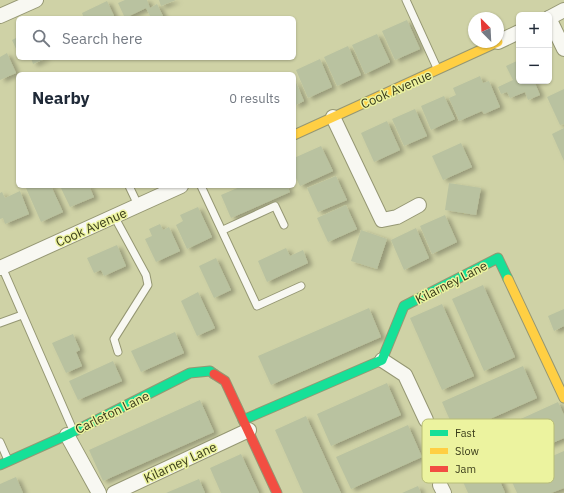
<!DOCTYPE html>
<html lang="en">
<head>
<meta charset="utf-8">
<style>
  :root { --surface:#fff; --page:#f6f6f7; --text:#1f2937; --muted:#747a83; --line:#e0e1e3 }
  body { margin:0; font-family:"IBM Plex Sans",sans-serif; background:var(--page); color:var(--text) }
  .controls { position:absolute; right:12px; top:12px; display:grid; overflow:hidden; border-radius:6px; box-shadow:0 1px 3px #0004 }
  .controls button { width:36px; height:36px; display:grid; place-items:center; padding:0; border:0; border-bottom:1px solid var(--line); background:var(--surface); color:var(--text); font:20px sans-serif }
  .compass { position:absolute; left:468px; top:12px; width:36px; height:36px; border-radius:50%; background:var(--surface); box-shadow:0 1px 3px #0004; rotate:336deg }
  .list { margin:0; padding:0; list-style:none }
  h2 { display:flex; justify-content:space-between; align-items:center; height:52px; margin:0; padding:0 16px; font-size:17px }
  h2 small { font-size:13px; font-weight:400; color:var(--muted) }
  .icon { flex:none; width:22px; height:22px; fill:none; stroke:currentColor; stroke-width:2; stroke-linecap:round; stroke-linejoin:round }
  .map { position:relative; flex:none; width:564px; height:493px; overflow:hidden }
  .search { position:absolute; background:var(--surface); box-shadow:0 1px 3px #0004; left:16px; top:16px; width:280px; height:44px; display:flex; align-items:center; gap:10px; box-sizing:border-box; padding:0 14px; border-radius:6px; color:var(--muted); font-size:15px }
  .panel { position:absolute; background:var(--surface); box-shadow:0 1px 3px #0004; left:16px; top:72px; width:280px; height:116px; border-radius:6px }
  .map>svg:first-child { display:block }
  .building { fill:#b9c2a0; filter:url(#shadow) }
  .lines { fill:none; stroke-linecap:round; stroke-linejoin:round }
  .lane-casing { stroke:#959773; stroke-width:9 }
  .street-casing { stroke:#959773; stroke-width:16 }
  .fast-casing { stroke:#959773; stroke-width:11 }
  .slow-casing { stroke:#959773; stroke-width:11 }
  .jam-casing { stroke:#959773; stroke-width:11 }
  .lane { stroke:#f8f8f2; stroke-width:7 }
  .street { stroke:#f8f8f2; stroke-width:14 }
  .fast { stroke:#16e098; stroke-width:9 }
  .slow { stroke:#ffcf43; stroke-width:9 }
  .jam { stroke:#f24e42; stroke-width:9 }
  .labels { text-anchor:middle; stroke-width:3; stroke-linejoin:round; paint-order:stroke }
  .street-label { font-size:13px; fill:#3a3c1a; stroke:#ecf39f }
  .key { fill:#ecf39f; stroke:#b7bc77; stroke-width:1 }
  .key-label { font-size:11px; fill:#3a3c1a }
</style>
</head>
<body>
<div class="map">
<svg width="564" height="493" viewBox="0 0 564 493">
  <defs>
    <filter id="shadow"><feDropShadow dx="4.5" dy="2.5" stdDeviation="2" flood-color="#0004"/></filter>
  </defs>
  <rect width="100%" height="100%" fill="#cfd2a6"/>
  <g class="building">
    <polygon points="125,0 147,0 150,8 157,4 164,18 146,18 150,16 146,8 125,18 118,3"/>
    <polygon points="159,0 176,0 161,6"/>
    <polygon points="107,1 115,18 84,18 82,13"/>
    <polygon points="407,20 420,49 395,60 382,31"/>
    <polygon points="377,34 390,62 365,74 352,45"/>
    <polygon points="18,37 18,53 12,40"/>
    <polygon points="348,46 361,75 337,86 324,57"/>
    <polygon points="7,53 16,73 0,80 0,57"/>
    <polygon points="31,58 47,58 33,64"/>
    <polygon points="320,59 332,87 308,98 296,70"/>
    <polygon points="519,60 519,81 534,81 540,95 528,100 525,92 510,98 507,92 501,94 498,87 513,80 506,66"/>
    <polygon points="480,76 483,83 489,81 500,107 484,114 482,111 459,121 449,98 456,95 453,88"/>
    <polygon points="294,78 304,101 294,106"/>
    <polygon points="564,89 564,124 560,125 547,97"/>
    <polygon points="444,96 455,119 431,130 421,106"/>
    <polygon points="415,109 427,136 404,146 392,119"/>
    <polygon points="387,121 400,150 374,162 361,133"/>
    <polygon points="564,128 564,161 552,134"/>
    <polygon points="461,143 472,167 443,180 432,156"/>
    <polygon points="321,146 333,171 300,186 294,174 294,166 296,165 294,158"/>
    <polygon points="336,176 347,200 318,212 307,188"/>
    <polygon points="449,183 481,188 476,215 445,210"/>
    <polygon points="29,186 51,186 63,212 41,222 26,188"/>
    <polygon points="60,186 89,186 94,197 70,207"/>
    <polygon points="242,186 287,186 290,192 231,218 221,195"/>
    <polygon points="20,191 29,214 5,224 3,218 0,219 0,193 2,192 5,198"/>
    <polygon points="346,205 357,229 328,242 317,218"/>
    <polygon points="198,207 212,237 187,249 176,225 183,221 180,215"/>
    <polygon points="445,215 457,242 432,254 420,226"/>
    <polygon points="160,224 163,230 169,227 180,251 156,262 145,239 152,236 149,229"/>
    <polygon points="416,228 429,258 404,270 391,240"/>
    <polygon points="361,230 387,239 377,269 351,261"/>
    <polygon points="117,245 126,266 104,276 101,270 94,273 87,258"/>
    <polygon points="286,248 290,256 303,250 308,263 267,282 258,261"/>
    <polygon points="216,258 231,290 214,298 199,266"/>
    <polygon points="483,285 515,357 484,371 452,299"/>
    <polygon points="198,292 215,328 197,336 181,301"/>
    <polygon points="442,304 474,376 442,390 410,318"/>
    <polygon points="369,308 381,337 271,385 258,356"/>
    <polygon points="564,309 564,326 554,331 548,316"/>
    <polygon points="175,332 184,353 141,372 131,351"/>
    <polygon points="73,334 80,350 76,352 82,366 66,373 52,343"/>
    <polygon points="113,361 122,381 78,400 69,381"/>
    <polygon points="523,366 537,398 456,434 442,402"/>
    <polygon points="387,383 401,415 331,446 317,414"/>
    <polygon points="200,400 214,432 103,481 89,450"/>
    <polygon points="558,402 564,415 564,438 504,464 490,433"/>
    <polygon points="306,416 341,493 303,493 275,430"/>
    <polygon points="408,425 422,457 351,489 336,457"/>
    <polygon points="481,436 505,493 468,493 449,450"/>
    <polygon points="564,451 564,488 551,493 517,493 509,475"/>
    <polygon points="241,454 259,493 221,493 210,468"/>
    <polygon points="16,477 23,493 0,493 0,484"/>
    <polygon points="199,479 205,493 166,493"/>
    <polygon points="418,486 421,493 402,493"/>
  </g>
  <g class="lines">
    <defs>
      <g id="lane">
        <polyline points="406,0 437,68"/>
        <polyline points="129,186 138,205"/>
        <polyline points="201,186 257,306 301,286"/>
        <polyline points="114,216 146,275 148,285 114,339 118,352"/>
        <polyline points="223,230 275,206 284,225"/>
        <polyline points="2,267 73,430"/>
        <polyline points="0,323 22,315"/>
        <polyline points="0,442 8,460"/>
      </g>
      <g id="street">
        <polyline points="0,16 36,0"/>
        <polyline points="549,18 564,49"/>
        <polyline points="549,18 564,10"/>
        <polyline points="498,42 519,32"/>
        <polyline points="333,117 382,220 397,217 419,205"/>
        <polyline points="0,268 181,186"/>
        <polyline points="382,360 405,375 426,420"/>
        <polyline points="67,435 99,493"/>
        <polyline points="440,485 444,493"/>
        <polyline points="114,493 249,430"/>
      </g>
      <g id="fast">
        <polyline points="243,420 382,360 404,306 498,258 508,279"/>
        <polyline points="0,465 67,435 190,373 210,371 214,374"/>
      </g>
      <g id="slow">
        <polyline points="294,135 498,42"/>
        <polyline points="508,279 564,398"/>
      </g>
      <polyline id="jam" points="214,374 225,381 277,493"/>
    </defs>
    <use href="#lane" class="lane-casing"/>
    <use href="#street" class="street-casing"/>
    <use href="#fast" class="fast-casing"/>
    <use href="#slow" class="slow-casing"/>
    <use href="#jam" class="jam-casing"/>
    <use href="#lane" class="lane"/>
    <use href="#street" class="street"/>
    <use href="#fast" class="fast"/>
    <use href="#slow" class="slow"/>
    <use href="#jam" class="jam"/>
  </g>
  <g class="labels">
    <g class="street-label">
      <text transform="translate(396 89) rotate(-24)" y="5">Cook Avenue</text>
      <text transform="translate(91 227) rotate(-24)" y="5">Cook Avenue</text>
      <text transform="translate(451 282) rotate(-27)" y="5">Kilarney Lane</text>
      <text transform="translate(112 412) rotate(-26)" y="5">Carleton Lane</text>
      <text transform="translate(180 462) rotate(-25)" y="5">Kilarney Lane</text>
    </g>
  </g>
  <rect x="422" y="419" width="132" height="64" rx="6" class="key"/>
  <rect x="430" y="430" width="18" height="6" fill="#16e098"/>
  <rect x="430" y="448" width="18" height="6" fill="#ffcf43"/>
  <rect x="430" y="466" width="18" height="6" fill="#f24e42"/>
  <g class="key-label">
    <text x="455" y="437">Fast</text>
    <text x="455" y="455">Slow</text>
    <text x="455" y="473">Jam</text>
  </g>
</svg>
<div class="controls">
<button>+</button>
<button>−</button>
</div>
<svg class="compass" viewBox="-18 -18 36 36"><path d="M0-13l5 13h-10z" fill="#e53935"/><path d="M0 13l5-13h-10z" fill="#747a83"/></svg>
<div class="search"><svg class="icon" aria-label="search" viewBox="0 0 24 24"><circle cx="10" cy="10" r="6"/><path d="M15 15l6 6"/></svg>Search here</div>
<section class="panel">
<h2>Nearby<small>0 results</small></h2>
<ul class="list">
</ul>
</section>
</div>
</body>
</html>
